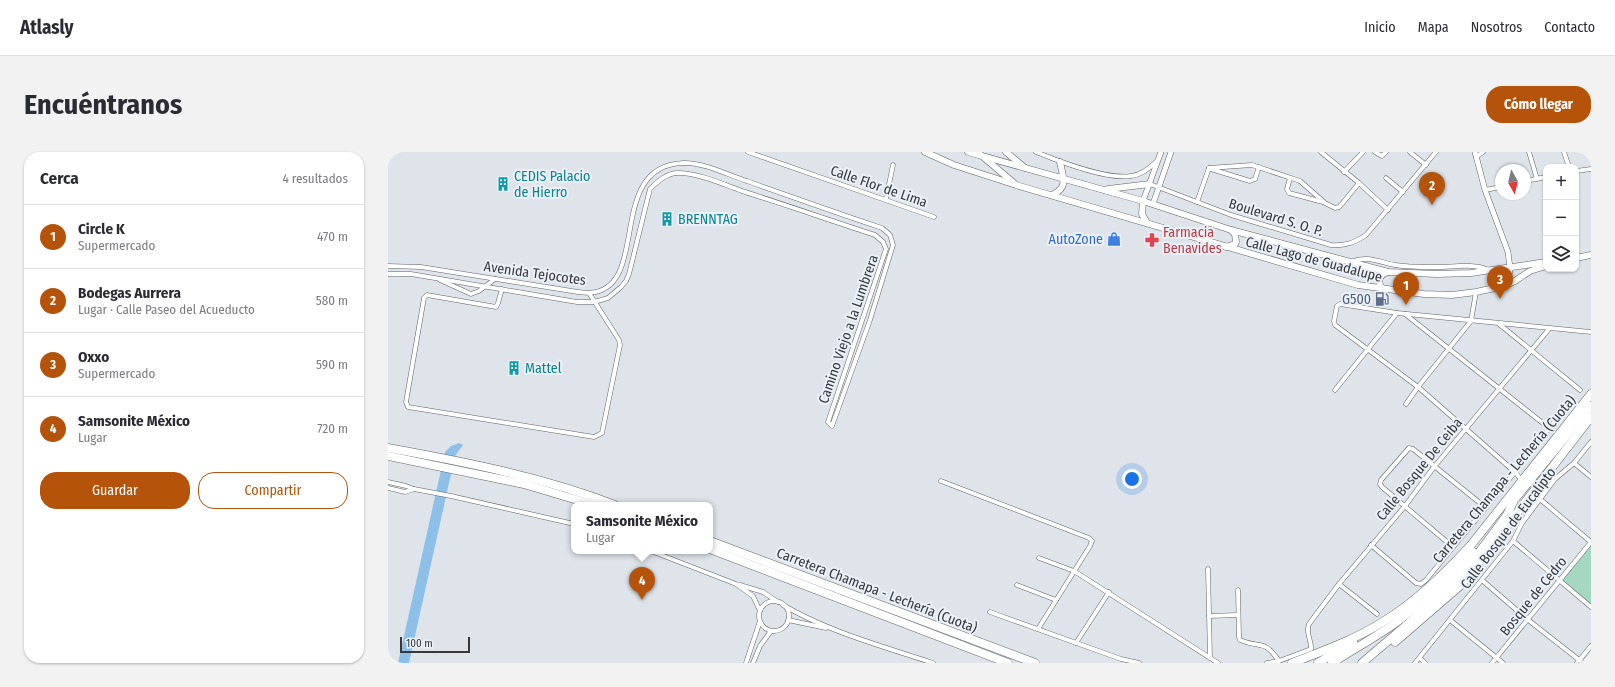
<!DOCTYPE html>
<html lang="es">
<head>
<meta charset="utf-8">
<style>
  :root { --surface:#fff; --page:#f2f2f3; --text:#2b2b33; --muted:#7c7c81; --line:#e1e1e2; --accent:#b45309 }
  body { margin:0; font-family:"Fira Sans Condensed",sans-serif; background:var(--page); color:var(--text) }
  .controls { position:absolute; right:12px; top:12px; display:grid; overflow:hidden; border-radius:8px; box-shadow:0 1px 3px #0004 }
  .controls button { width:36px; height:36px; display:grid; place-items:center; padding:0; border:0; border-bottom:1px solid var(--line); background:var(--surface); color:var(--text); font:20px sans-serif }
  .compass { position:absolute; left:1107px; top:12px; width:36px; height:36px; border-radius:50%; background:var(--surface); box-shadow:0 1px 3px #0004; rotate:172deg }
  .scale { position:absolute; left:12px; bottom:10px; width:70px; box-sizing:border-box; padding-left:4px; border:2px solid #36383b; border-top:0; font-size:11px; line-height:14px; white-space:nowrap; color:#36383b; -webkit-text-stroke:3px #ebf1f8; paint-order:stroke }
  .you { position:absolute; left:744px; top:327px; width:14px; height:14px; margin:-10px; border:3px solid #fff; border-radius:50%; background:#1a73e8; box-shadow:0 0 0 6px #1a73e833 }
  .badge { display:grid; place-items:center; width:26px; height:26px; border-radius:50%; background:var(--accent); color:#fff; font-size:13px; font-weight:700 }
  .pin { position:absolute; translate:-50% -33px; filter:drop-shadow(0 1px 2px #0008) }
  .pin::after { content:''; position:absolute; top:21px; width:14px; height:12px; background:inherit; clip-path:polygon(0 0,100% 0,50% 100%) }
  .popup { position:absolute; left:183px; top:350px; width:142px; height:52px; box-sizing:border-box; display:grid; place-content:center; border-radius:8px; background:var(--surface); filter:drop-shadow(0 1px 3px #0005); font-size:13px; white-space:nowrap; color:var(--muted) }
  .popup b { font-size:15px; color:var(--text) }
  .popup::after { content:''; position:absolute; left:50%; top:100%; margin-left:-8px; border:8px solid transparent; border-top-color:var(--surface) }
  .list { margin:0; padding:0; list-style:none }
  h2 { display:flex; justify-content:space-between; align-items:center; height:52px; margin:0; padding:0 16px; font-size:17px }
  h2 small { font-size:13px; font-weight:400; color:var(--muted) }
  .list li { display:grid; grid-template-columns:26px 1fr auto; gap:12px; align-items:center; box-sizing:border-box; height:64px; padding:0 16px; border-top:1px solid var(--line) }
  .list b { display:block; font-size:15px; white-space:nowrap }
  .list p { margin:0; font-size:13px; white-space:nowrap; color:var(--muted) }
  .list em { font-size:13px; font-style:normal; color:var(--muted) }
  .actions { display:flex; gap:8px; padding:12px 16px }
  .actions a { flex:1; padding:9px 0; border:1px solid var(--accent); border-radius:16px; text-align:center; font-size:14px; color:var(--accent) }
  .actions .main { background:var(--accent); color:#fff }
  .icon { flex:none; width:22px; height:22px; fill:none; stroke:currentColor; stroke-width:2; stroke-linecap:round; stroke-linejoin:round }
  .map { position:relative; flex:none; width:1203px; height:511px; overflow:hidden; border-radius:16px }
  header { display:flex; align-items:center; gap:24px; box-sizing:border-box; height:56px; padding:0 20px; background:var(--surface); border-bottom:1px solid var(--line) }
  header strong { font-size:19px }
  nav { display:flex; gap:22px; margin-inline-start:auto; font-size:14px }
  .intro { display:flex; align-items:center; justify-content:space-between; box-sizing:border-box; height:96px; padding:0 24px }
  h1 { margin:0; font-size:28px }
  .button { padding:10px 18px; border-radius:16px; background:var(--accent); color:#fff; font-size:14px; font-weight:700 }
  main { display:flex; gap:24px; padding:0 24px }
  aside { flex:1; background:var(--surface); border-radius:16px; box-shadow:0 1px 3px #0004 }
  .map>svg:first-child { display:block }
  .green { fill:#a5d8c0 }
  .water { fill:#8dc0e8 }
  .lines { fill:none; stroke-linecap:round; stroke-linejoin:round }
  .minor-casing { stroke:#5e6369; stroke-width:5 }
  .tertiary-casing { stroke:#5e6369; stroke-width:6 }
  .secondary-casing { stroke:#5e6369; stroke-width:7 }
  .primary-casing { stroke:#5e6369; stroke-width:7 }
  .motorway-casing { stroke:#5e6369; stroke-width:9 }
  .minor { stroke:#fff; stroke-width:4 }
  .tertiary { stroke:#fff; stroke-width:5 }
  .secondary { stroke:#fff; stroke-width:6 }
  .primary { stroke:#fff; stroke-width:6 }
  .motorway { stroke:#fff; stroke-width:8 }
  .labels { text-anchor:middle; stroke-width:4; stroke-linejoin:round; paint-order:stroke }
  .culture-label { font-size:14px; fill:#0d838f; stroke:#ebf1f8; text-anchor:start }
  .street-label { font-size:14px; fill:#36383b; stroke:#ebf1f8 }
  .health-label { font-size:14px; fill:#be3a42; stroke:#ebf1f8; text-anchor:start }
  .shop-label { font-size:14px; fill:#366cbe; stroke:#ebf1f8; text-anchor:end }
  .service-label { font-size:14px; fill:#4e5e75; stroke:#ebf1f8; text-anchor:end }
</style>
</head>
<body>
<header>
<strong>Atlasly</strong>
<nav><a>Inicio</a><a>Mapa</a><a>Nosotros</a><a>Contacto</a></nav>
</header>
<div class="intro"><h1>Encuéntranos</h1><a class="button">Cómo llegar</a></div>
<main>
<aside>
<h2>Cerca<small>4 resultados</small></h2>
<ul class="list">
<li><span class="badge">1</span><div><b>Circle K</b><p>Supermercado</p></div><em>470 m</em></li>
<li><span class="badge">2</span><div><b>Bodegas Aurrera</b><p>Lugar · Calle Paseo del Acueducto</p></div><em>580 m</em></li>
<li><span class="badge">3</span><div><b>Oxxo</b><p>Supermercado</p></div><em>590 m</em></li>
<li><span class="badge">4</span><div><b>Samsonite México</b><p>Lugar</p></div><em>720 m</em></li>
</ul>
<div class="actions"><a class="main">Guardar</a><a>Compartir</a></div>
</aside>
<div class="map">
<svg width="1203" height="511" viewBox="0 0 1203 511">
  <rect width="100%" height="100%" fill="#dee4ea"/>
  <polygon class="green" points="1203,392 1203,455 1171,429"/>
  <polygon class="water" points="71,291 75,293 67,304 21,511 10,511 57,300 63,294"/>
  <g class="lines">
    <defs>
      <g id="minor">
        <polyline points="360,0 546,65"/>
        <path d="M648 0C670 9 720 28 743 24 754 23 762 16 769 9"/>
        <polyline points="933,0 971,31 1000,58"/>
        <polyline points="987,0 994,4 998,0"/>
        <polyline points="1022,0 1038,13"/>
        <polyline points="1141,0 1149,27"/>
        <polyline points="1176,0 1181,15"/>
        <polyline points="1088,5 1095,0"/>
        <polyline points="821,16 864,13 912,29 937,51 947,56 951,55 953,53 971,31"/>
        <polyline points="823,17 862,29 867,27 871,15"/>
        <polyline points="1188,19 1203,17"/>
        <polyline points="956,20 975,0"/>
        <polyline points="902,26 899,37 901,41 935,50"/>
        <polyline points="998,26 1015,40"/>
        <polyline points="1137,29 1158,25"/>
        <path d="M762 32 843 63 943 93C957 94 966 91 978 83L1048 0"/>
        <polyline points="1097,38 1113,35"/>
        <polyline points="498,47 505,13"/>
        <polyline points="809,50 821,16"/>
        <path d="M963 110C978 103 991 110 1007 113 1019 115 1032 115 1044 115 1062 116 1084 110 1101 118"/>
        <path d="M0 114 33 115 190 140C196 141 202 141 208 140 261 128 219 14 295 11 315 10 340 23 359 29 404 45 449 61 494 76L502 83 505 93 482 168 444 274 440 270 498 97 495 90 487 83C444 69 401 54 357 40 337 33 311 21 290 21 279 21 270 29 262 37L241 122 238 129 233 135 220 146 206 150H189L23 122H0"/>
        <polyline points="52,128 83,142 91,139 107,127"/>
        <polyline points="114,137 110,151 108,155 39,143 36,146 18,250 20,255 206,285 214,281 232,193 231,188 201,141"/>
        <polyline points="1017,162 1161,276"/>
        <polyline points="1111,172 1192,238"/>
        <polyline points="947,238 1009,161"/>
        <polyline points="1018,252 1030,235 1083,169 1088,140"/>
        <polyline points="1186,311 1203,325"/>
        <polyline points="1131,325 1127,320 1030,235 947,173 946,169 949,154 952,152 1009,161 1203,180"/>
        <polyline points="553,329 701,386 704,389 702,394 650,477"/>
        <polyline points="0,330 18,334 26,337 63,344 186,372"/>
        <polyline points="0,336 17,340 26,337"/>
        <polyline points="1146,343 1153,348 1203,390"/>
        <polyline points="1125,389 1203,455"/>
        <polyline points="983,393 1028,431 1033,432 1038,428 1127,320 1175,259"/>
        <polyline points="1065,395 994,335 992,332 993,328 1021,296 1025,297 1097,355"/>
        <polyline points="263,399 348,432 365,444 372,459"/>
        <polyline points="651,406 686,419 830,511"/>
        <polyline points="820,417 822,506"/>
        <polyline points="1095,429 1139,467 1195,511"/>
        <polyline points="951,432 989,462"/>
        <polyline points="352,433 375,440 390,450"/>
        <polyline points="629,433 668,448"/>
        <path d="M850 438 851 485 852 488C873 497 875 486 891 509"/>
        <circle cx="386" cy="464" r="15"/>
        <path d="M395 453C441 480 494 494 545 511"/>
        <polyline points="602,460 733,507 751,511"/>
        <polyline points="821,464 849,463"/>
        <polyline points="400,468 438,476"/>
        <polyline points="1062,468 1115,511"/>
        <polyline points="688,491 721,440"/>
        <polyline points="1032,506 1037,511"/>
        <polyline points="358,511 372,469"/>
        <polyline points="365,511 372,494 383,479"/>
        <path d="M879 511 891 509 923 497C924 489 917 481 921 472L951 432 1017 354 1046 315 1161 177"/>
        <polyline points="1027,511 1125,389 1134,371 1167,327 1186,311 1203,290"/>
        <polyline points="1104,511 1203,390"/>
        <polyline points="1189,511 1203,494"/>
      </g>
      <g id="tertiary">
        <polyline points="1087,0 1097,38 1120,100 1122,116"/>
        <polyline points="755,49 773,0"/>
        <polyline points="765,52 783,0"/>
      </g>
      <g id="secondary">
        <polyline points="618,0 637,16"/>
        <polyline points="593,3 627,32"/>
      </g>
      <g id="primary">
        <polyline points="537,0 566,13 628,33 970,133 1036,142 1064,143 1088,140 1116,134 1127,129 1142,119 1158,114"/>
        <polyline points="580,0 755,49 843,78 1000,120 1049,122 1083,121 1158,110"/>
        <polyline points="720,37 762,32"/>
        <path d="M664 43C681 35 675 26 672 10"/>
        <polyline points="755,49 754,62 759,71"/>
        <polyline points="838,95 847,92 848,90 847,82 843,78"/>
        <polyline points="1188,106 1203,103"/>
        <polyline points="1116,134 1120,125 1122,116"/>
        <polyline points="997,138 992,134 991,127 995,122 1000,120"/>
      </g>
      <g id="motorway">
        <path d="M0 296C77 310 154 325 227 353"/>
        <polyline points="0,304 136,332 206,353"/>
        <polyline points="322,389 647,511"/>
        <polyline points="322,397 620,511"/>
        <polyline points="1007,490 1074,432 1203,265"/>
        <path d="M904 511C934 499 966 488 993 471 1028 450 1056 422 1083 393L1203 242"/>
        <polyline points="930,511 965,490"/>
        <path d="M944 511C964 498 986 486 1006 472 1036 451 1062 427 1085 400"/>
        <polyline points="974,511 1049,447 1075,422 1119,363 1126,348 1203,254"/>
      </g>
    </defs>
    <use href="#minor" class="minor-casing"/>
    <use href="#tertiary" class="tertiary-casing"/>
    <use href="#secondary" class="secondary-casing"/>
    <use href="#primary" class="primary-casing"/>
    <use href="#motorway" class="motorway-casing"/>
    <use href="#minor" class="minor"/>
    <use href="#tertiary" class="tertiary"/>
    <use href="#secondary" class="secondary"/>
    <use href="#primary" class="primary"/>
    <use href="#motorway" class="motorway"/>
  </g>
  <defs>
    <symbol id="building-bare" viewBox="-9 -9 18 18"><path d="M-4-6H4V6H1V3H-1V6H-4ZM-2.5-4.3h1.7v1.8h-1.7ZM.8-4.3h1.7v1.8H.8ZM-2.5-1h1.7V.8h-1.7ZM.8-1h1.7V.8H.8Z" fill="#0f9aa8" stroke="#ebf1f8" stroke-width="2.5" paint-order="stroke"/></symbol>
    <symbol id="shop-bare" viewBox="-9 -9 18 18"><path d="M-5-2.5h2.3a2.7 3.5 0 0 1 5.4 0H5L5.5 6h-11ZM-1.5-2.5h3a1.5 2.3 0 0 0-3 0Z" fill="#3f7fe0" stroke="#ebf1f8" stroke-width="2.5" paint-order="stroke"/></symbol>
    <symbol id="pharmacy-bare" viewBox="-9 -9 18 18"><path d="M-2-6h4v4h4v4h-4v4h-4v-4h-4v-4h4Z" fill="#e0444e" stroke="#ebf1f8" stroke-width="2.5" paint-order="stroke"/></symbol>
    <symbol id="fuel-bare" viewBox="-9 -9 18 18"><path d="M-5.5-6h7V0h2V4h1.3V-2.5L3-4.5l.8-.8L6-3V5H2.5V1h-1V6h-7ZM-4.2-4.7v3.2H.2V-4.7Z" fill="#5c6f8a" stroke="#ebf1f8" stroke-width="2.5" paint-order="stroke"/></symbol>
  </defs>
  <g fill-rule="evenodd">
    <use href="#building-bare" x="105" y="22" width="20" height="20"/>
    <use href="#building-bare" x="269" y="57" width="20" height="20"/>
    <use href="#shop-bare" x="716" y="77" width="20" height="20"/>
    <use href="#pharmacy-bare" x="754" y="78" width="20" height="20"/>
    <use href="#fuel-bare" x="984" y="137" width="20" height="20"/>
    <use href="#building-bare" x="116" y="206" width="20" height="20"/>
  </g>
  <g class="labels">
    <g class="culture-label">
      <text x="126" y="29">CEDIS Palacio<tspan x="126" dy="16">de Hierro</tspan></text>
      <text x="290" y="72">BRENNTAG</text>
      <text x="137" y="221">Mattel</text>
    </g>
    <g class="street-label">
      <text transform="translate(491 34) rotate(19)" y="5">Calle Flor de Lima</text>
      <text transform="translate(888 65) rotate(17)" y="5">Boulevard S. O. P.</text>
      <text transform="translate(926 107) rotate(15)" y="5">Calle Lago de Guadalupe</text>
      <text transform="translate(147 121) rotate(8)" y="5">Avenida Tejocotes</text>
      <text transform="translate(460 177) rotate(-71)" y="5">Camino Viejo a la Lumbrera</text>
      <text transform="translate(1031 317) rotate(-51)" y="5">Calle Bosque De Ceiba</text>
      <text transform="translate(1116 327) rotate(-50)" y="5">Carretera Chamapa - Lechería (Cuota)</text>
      <text transform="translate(1120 376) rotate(-53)" y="5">Calle Bosque de Eucalipto</text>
      <text transform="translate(489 438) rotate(21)" y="5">Carretera Chamapa - Lechería (Cuota)</text>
      <text transform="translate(1145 444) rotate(-51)" y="5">Bosque de Cedro</text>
    </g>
    <g class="health-label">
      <text x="775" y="85">Farmacia<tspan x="775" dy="16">Benavides</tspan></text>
    </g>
    <g class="shop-label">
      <text x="715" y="92">AutoZone</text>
    </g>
    <g class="service-label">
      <text x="983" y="152">G500</text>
    </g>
  </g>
</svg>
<div class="controls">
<button>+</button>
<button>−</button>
<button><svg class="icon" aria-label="layers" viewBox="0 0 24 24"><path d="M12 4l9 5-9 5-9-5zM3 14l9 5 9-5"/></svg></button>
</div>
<svg class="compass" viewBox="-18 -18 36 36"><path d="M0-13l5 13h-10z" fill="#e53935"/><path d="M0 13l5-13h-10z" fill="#7c7c81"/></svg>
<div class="scale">100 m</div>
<div class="you"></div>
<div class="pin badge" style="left:1018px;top:153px">1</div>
<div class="pin badge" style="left:1044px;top:53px">2</div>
<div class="pin badge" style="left:1112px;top:147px">3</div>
<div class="pin badge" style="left:254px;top:448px">4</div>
<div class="popup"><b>Samsonite México</b>Lugar</div>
</div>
</main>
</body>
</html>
